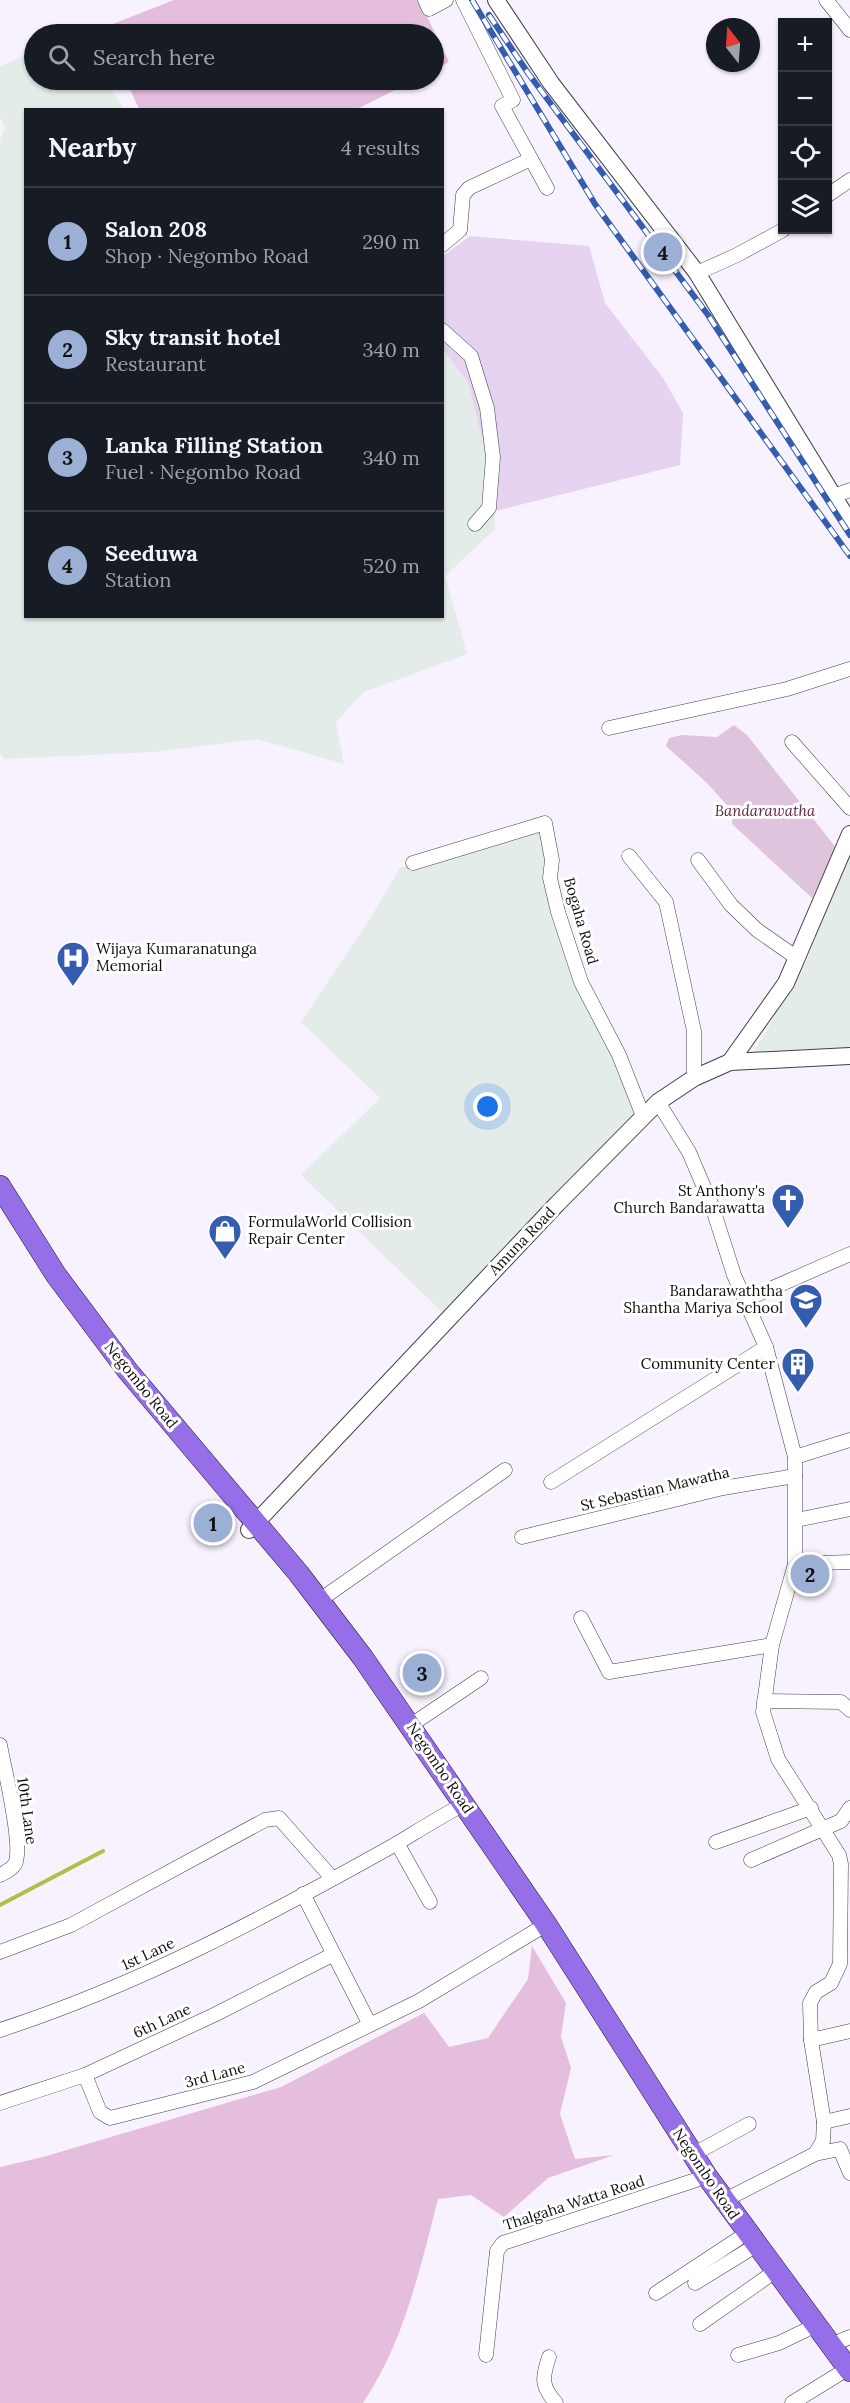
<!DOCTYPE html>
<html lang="en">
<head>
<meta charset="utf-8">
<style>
  :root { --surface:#171b24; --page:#242831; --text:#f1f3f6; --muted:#9ea1a6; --line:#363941; --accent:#9cb0d6 }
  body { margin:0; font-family:Lora,serif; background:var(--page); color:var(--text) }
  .controls { position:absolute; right:18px; top:18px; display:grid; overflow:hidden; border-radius:0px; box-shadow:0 2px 4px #0004 }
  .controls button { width:54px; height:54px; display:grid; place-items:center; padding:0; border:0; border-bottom:2px solid var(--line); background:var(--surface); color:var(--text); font:30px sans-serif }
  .compass { position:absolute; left:706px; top:18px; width:54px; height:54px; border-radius:50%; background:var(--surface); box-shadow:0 2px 4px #0004; rotate:343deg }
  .you { position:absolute; left:488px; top:1107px; width:21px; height:21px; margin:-15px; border:4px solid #fff; border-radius:50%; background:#1a73e8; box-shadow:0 0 0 9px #1a73e833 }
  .badge { display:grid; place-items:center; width:39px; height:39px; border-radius:50%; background:var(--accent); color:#111; font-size:20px; font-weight:700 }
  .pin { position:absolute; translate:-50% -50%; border:3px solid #fff; box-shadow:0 2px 6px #0006 }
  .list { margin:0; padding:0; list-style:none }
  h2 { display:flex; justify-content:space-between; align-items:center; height:78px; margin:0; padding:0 24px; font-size:26px }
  h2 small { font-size:20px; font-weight:400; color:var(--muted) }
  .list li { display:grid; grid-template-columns:39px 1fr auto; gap:18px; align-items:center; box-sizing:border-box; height:108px; padding:0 24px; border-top:2px solid var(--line) }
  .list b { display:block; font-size:22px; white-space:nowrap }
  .list p { margin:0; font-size:20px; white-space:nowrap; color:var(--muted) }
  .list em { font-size:20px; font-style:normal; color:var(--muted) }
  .icon { flex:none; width:33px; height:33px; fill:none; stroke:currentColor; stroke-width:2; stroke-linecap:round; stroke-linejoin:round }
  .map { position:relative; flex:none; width:850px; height:2403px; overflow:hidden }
  .search { position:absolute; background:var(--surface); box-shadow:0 2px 4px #0004; left:24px; top:24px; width:420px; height:66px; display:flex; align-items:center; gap:15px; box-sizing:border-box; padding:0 21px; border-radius:33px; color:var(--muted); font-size:22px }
  .panel { position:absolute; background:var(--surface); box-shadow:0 2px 4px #0004; left:24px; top:108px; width:420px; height:510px; border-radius:0px }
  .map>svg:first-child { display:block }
  .industrial { fill:#e4ece9 }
  .farmland { fill:#e6d3f1 }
  .green { fill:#e5bedd }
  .cemetery { fill:#dec4dd }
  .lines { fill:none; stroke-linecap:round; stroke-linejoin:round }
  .stream { stroke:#b1bf49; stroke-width:4 }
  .minor-casing { stroke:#414141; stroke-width:15 }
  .tertiary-casing { stroke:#414141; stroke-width:18 }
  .trunk-casing { stroke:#1f1f1f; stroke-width:22 }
  .minor { stroke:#fff; stroke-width:14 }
  .tertiary { stroke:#fff; stroke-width:16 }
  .trunk { stroke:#966ee8; stroke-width:21 }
  .rail-casing { stroke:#345db0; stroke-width:6 }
  .rail { stroke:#fff; stroke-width:4; stroke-dasharray:11; stroke-linecap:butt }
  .labels { text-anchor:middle; stroke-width:6; stroke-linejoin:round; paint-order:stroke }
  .park-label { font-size:15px; font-style:italic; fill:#602542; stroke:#fff }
  .street-label { font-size:15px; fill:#0e0e0e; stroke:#fff }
  .poi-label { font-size:15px; fill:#0e0e0e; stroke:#fff; text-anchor:end }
</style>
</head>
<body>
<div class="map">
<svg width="850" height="2403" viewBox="0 0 850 2403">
  <rect width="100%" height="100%" fill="#f8f1fe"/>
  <g class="industrial">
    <polygon points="34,51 34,80 105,80 124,109 26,110 26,616 442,616 443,313 491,351 495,529 445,576 467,654 364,692 336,722 344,764 257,739 154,752 5,759 0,754 0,140 5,127 0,117 0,66"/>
    <polygon points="542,828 571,972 648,1106 445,1315 301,1175 380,1098 301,1022 368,922 400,868"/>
    <polygon points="850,848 850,1050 752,1055 807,960"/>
  </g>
  <polygon class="farmland" points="470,236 589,246 605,303 663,378 683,413 680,465 495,511 488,462 468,382 443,349 443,256"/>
  <g class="green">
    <polygon points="174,0 419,0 449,62 434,70 434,34 108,34 105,27"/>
    <polygon points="126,80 415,80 357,109 139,109"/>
    <path d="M532 1946 566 2003 561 2037 571 2068 560 2114 575 2159 614 2155 548 2178 504 2217 471 2195 438 2199C420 2269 404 2342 363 2403H0V2167L43 2157 281 2087 424 2013 449 2047 488 2038 528 1979Z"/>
  </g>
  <polygon class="cemetery" points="734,725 747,735 837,849 812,898 732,824 733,812 707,783 666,746 669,738 682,735 717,737"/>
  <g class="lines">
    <polyline class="stream" points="0,1905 103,1851"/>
    <defs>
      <g id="minor">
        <polyline points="425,0 429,9 446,0"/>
        <polyline points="463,0 513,100 502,106 547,188"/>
        <polyline points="826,0 850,30"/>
        <polyline points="828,195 850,180"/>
        <polyline points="442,245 460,230 463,195 469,188 531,159"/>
        <polyline points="697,273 737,255 783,230"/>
        <polyline points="442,330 471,356 487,408 493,457 489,508 475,524"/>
        <polyline points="833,496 850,490"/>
        <polyline points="609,728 787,689 850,669"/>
        <polyline points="792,742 850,808"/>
        <polyline points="629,856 666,902 694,1031 694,1078"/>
        <polyline points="698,860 731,905 757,930 797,958"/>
        <polyline points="413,863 545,823 552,860 550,878 558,912 581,982 619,1055 643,1116"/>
        <polyline points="658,1102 689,1152 712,1206 734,1275 766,1347 795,1457 795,1564 772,1645 763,1712 778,1759 839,1855 841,1864 840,1964 831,1983 816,1992 810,2003 811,2040 824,2122 823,2141 815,2154 723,2201"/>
        <polyline points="745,1300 850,1254"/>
        <polyline points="795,1457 850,1440"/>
        <polyline points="551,1482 766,1347"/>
        <polyline points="796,1520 850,1509"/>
        <polyline points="522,1537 723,1488 795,1476"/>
        <polyline points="795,1564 850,1562"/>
        <polyline points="320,1600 505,1470"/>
        <polyline points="581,1618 609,1672 772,1645"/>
        <polyline points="764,1701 841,1702 850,1710"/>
        <polyline points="411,1725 481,1678"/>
        <path d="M0 1745C4 1768 24 1846 15 1864 11 1870 6 1872 0 1875"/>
        <polyline points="716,1842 811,1808"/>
        <polyline points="397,1843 430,1902"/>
        <polyline points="751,1860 841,1821 850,1808"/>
        <polyline points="303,1894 369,2023"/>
        <polyline points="0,1952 71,1925 265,1820 279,1818 332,1878"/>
        <path d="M0 2030C139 1985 269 1915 396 1844 416 1832 435 1820 455 1809"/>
        <polyline points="811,2040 850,2031"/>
        <polyline points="85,2075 100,2112 110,2118 253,2082 419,2001 537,1930"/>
        <polyline points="0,2103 85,2075 214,2015 332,1955"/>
        <polyline points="824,2122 850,2116"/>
        <polyline points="815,2154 840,2149 850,2173"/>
        <polyline points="692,2155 749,2124"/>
        <polyline points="695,2283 747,2251"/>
        <polyline points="656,2293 738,2239"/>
        <polyline points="700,2324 767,2277"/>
        <polyline points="831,2345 850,2337"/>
        <polyline points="486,2355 497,2251 503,2243 696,2180"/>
        <polyline points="738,2355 779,2343 806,2330"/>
        <path d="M549 2357C542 2378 541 2386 556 2403"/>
        <polyline points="792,2403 839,2374"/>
      </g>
      <g id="tertiary">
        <polyline points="496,0 551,83 697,273 850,523"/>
        <polyline points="730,1062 786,983 850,834"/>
        <polyline points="249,1530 557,1204 658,1102 694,1078 730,1062 850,1056"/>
      </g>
      <polyline id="trunk" points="0,1186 56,1275 127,1370 299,1574 363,1658 546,1924 706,2175 850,2371"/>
    </defs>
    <use href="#minor" class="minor-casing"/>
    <use href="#tertiary" class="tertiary-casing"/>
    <use href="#trunk" class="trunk-casing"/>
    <use href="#minor" class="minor"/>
    <use href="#tertiary" class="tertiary"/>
    <use href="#trunk" class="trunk"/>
    <defs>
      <g id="rail">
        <polyline points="472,0 595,204 850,556"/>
        <polyline points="489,15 528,73 708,315 850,535"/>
      </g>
    </defs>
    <use href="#rail" class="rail-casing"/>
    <use href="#rail" class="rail"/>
  </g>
  <defs>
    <symbol id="hospital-pin" viewBox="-11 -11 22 30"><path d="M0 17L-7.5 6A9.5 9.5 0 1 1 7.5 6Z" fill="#345db0" stroke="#fff"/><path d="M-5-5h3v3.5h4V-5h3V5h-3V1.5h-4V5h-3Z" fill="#fff"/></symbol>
    <symbol id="church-pin" viewBox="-11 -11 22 30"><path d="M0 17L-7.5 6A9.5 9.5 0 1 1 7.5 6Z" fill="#345db0" stroke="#fff"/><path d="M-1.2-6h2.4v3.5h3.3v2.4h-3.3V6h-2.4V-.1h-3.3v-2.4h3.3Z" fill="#fff"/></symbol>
    <symbol id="shop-pin" viewBox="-11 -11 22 30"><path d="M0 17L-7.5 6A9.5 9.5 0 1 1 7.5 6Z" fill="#345db0" stroke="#fff"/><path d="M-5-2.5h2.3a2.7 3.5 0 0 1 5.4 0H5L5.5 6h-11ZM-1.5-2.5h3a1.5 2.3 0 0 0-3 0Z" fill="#fff"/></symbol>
    <symbol id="school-pin" viewBox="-11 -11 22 30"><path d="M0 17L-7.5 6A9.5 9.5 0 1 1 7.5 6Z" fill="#345db0" stroke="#fff"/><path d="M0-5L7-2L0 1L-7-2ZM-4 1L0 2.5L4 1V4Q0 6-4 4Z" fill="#fff"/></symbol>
    <symbol id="building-pin" viewBox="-11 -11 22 30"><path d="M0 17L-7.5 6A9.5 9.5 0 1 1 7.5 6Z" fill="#345db0" stroke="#fff"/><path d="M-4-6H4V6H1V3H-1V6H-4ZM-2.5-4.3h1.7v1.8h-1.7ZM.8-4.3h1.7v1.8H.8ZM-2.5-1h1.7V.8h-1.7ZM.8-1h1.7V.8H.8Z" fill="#fff"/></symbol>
  </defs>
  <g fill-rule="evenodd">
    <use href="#hospital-pin" x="54" y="939" width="38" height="52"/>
    <use href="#church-pin" x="769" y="1181" width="38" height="52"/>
    <use href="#shop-pin" x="206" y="1212" width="38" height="52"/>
    <use href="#school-pin" x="787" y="1281" width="38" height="52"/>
    <use href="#building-pin" x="779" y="1345" width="38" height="52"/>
  </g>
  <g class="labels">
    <g class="park-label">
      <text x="765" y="816">Bandarawatha</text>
    </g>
    <g class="street-label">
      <text transform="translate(581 921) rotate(74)" y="5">Bogaha Road</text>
      <text transform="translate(522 1241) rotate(-46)" y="5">Amuna Road</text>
      <text transform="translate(141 1385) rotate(51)" y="5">Negombo Road</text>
      <text transform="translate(655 1489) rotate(-13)" y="5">St Sebastian Mawatha</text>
      <text transform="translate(440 1768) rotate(56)" y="5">Negombo Road</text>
      <text transform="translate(27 1811) rotate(82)" y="5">10th Lane</text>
      <text transform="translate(148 1954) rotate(-25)" y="5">1st Lane</text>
      <text transform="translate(162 2021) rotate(-25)" y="5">6th Lane</text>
      <text transform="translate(215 2075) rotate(-15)" y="5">3rd Lane</text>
      <text transform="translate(706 2174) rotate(56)" y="5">Negombo Road</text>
      <text transform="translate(574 2203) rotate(-18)" y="5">Thalgaha Watta Road</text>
    </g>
    <g class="poi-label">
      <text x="96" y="954" text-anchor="start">Wijaya Kumaranatunga<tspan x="96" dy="17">Memorial</tspan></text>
      <text x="765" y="1196">St Anthony's<tspan x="765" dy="17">Church Bandarawatta</tspan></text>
      <text x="248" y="1227" text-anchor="start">FormulaWorld Collision<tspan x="248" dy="17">Repair Center</tspan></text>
      <text x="783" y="1296">Bandarawaththa<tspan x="783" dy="17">Shantha Mariya School</tspan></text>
      <text x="775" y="1369">Community Center</text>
    </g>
  </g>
</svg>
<div class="controls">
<button>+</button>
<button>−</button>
<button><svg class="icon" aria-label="locate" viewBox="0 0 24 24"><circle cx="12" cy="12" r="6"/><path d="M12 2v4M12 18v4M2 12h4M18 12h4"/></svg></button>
<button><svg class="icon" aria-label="layers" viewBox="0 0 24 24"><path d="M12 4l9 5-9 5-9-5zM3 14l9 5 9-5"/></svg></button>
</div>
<svg class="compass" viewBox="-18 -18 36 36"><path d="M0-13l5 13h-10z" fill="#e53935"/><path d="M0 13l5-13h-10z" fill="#9ea1a6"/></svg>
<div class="you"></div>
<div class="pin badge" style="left:213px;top:1523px">1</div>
<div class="pin badge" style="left:810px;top:1574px">2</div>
<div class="pin badge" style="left:422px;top:1673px">3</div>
<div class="pin badge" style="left:663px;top:252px">4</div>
<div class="search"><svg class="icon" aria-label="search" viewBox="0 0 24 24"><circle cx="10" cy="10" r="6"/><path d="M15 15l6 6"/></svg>Search here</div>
<section class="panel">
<h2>Nearby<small>4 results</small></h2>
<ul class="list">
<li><span class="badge">1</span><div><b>Salon 208</b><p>Shop · Negombo Road</p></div><em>290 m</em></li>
<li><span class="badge">2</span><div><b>Sky transit hotel</b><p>Restaurant</p></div><em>340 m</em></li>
<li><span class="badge">3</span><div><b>Lanka Filling Station</b><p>Fuel · Negombo Road</p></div><em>340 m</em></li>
<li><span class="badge">4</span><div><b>Seeduwa</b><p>Station</p></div><em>520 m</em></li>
</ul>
</section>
</div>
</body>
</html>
